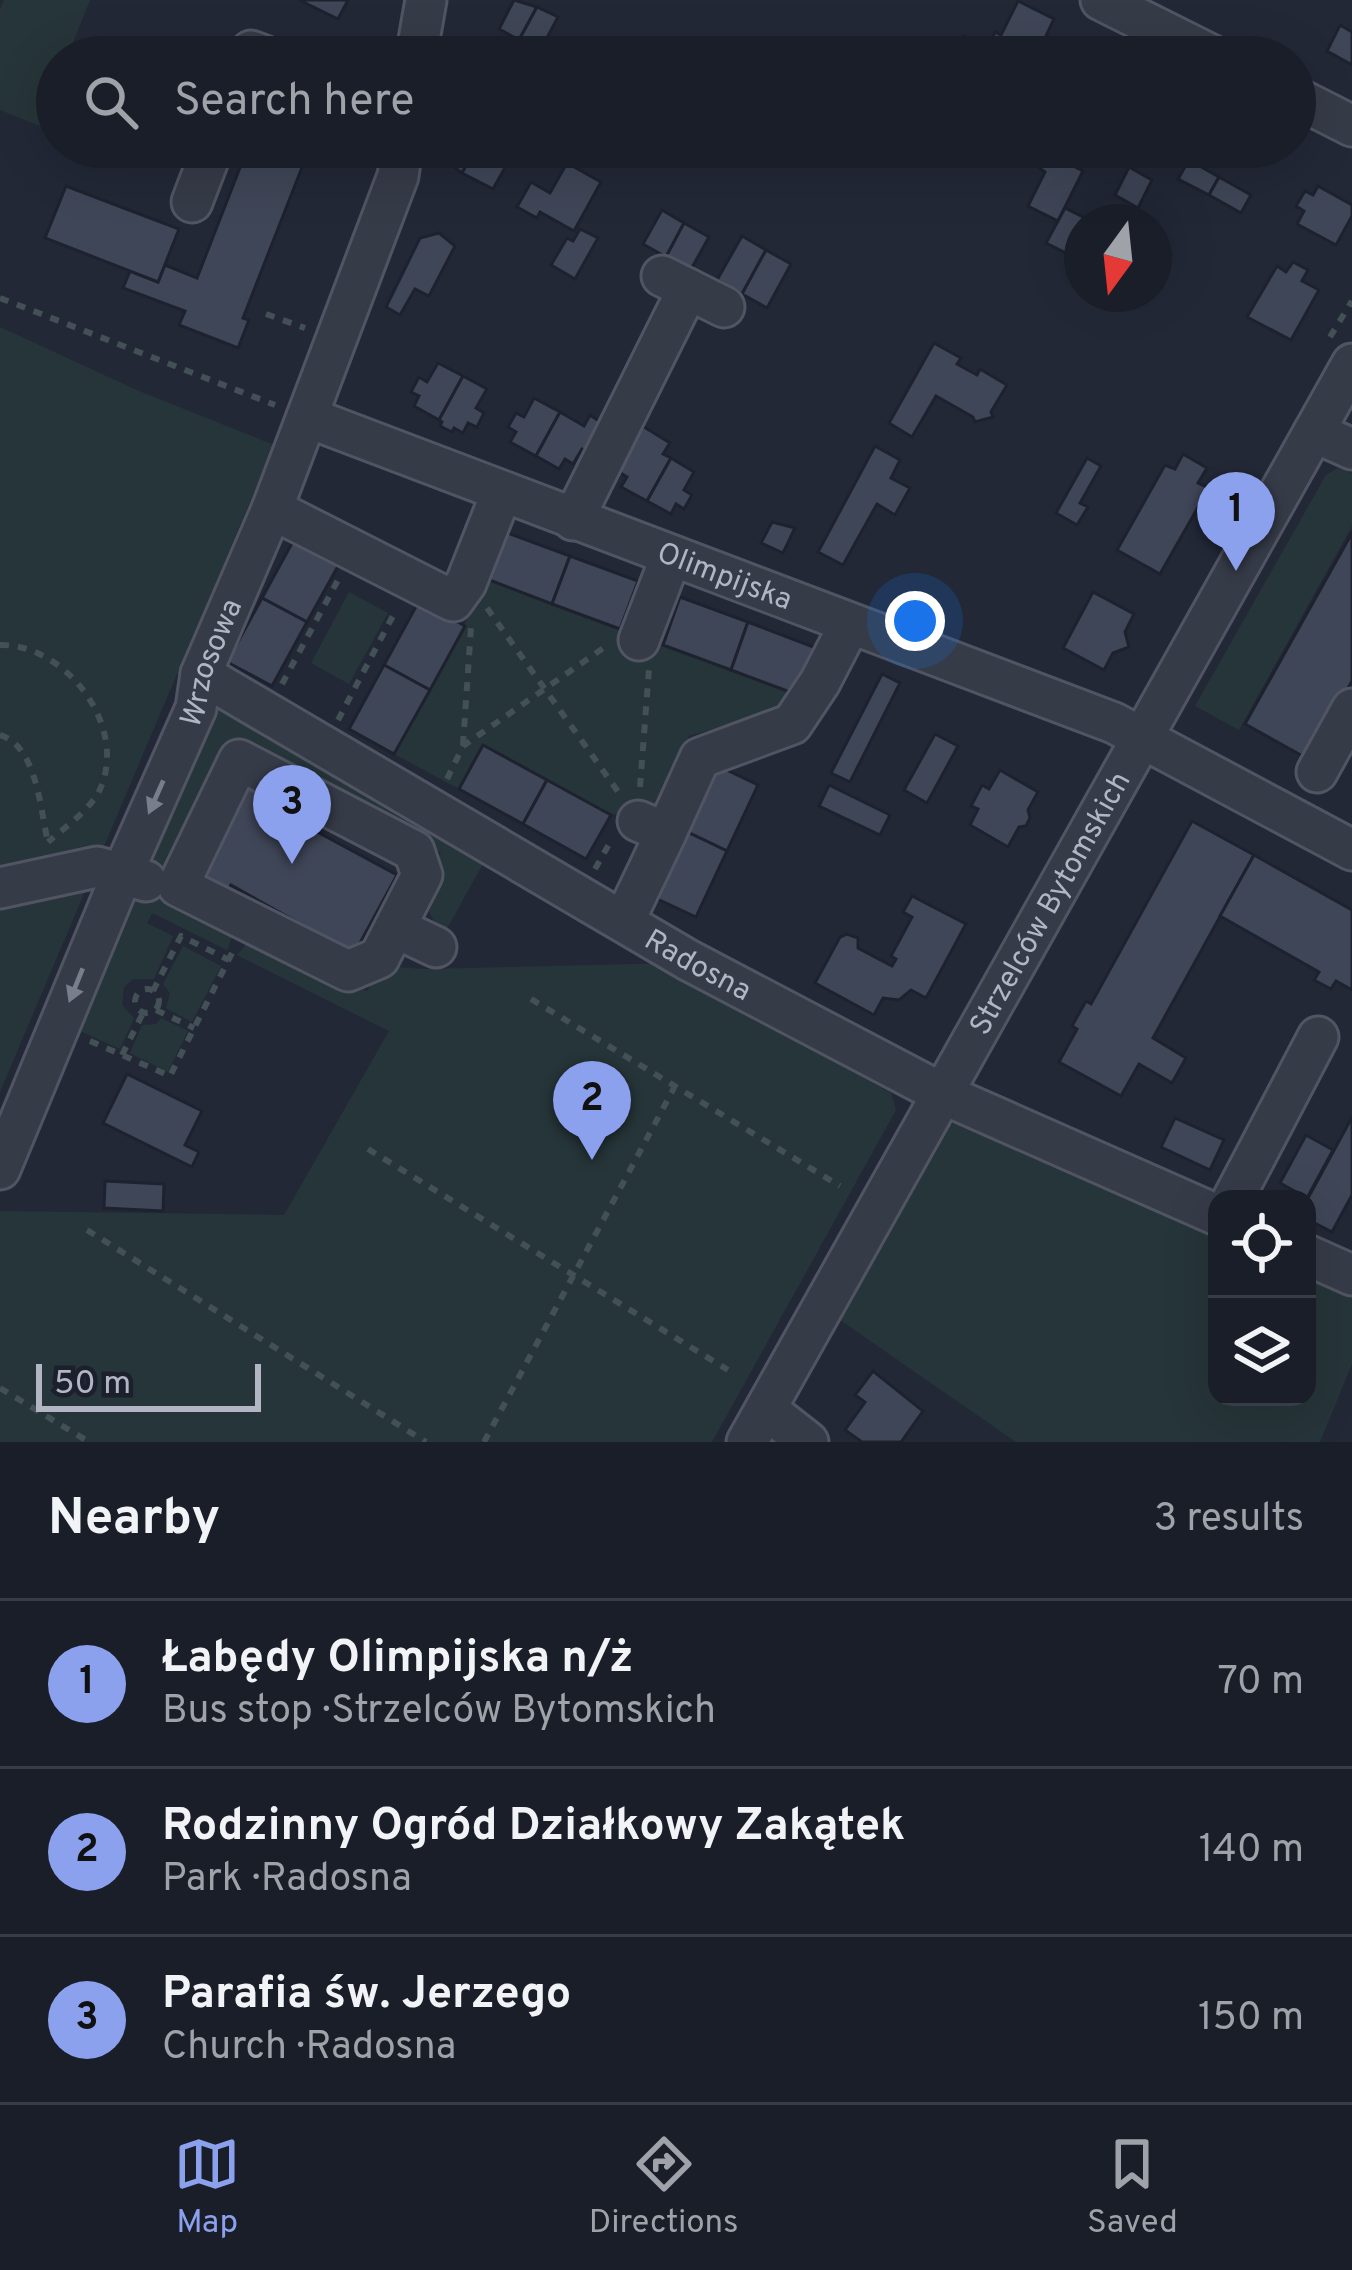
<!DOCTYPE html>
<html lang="en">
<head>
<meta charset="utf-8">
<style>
  :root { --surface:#1a1e29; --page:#272b35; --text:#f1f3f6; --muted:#9fa2a8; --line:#383c46; --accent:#8ca1ee }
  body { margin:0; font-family:Overpass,sans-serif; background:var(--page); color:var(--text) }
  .controls { position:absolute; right:36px; bottom:36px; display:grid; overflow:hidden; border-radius:24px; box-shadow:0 12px 48px #0002 }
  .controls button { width:108px; height:108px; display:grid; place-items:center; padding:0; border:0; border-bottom:3px solid var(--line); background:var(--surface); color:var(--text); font:60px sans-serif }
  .compass { position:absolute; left:1064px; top:204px; width:108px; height:108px; border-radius:50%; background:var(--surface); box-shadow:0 12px 48px #0002; rotate:195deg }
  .scale { position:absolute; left:36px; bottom:30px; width:225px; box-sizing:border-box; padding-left:12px; border:6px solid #b1b5c4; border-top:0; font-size:33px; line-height:42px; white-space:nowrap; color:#b1b5c4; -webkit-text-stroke:9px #1c202d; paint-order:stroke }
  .you { position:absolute; left:915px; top:621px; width:42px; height:42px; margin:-30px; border:9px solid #fff; border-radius:50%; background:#1a73e8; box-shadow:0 0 0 18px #1a73e833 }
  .badge { display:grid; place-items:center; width:78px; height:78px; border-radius:50%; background:var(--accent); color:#111; font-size:39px; font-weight:700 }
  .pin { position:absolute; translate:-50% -99px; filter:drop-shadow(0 3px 6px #0008) }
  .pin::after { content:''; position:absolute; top:63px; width:42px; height:36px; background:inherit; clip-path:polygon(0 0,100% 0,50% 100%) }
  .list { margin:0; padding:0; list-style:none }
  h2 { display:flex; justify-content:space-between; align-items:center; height:156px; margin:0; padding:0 48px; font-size:51px }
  h2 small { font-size:39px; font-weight:400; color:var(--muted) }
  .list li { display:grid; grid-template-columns:78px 1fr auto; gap:36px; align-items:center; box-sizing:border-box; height:168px; padding:0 48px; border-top:3px solid var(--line) }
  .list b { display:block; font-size:45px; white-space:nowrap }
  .list p { margin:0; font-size:39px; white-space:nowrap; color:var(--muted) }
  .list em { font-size:39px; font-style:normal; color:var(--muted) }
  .icon { flex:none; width:66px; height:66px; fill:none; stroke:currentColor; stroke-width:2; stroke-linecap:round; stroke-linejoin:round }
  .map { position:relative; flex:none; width:1352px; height:1442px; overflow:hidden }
  .search { position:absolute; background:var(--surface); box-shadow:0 12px 48px #0002; left:36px; right:36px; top:36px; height:132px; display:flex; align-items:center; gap:30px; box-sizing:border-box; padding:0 42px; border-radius:66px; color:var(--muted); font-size:45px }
  .sheet { height:660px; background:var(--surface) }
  nav { display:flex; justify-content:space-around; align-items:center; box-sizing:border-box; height:168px; border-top:3px solid var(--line); background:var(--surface); font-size:33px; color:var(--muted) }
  nav a { display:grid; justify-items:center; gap:6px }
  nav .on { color:var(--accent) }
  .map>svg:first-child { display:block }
  .green { fill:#263539 }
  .building { fill:#3f4657; stroke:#1e222f; stroke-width:3 }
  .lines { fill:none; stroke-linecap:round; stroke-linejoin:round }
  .minor-casing { stroke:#515563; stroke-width:45 }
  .path { stroke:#435056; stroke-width:6; stroke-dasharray:9 9; stroke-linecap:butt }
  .minor { stroke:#363b48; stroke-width:39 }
  .oneway { fill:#7a7e8c }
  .labels { text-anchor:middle; stroke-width:12; stroke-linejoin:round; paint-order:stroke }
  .street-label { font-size:30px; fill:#b1b5c4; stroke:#1c202d }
</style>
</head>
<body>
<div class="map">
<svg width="1352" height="1442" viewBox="0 0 1352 1442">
  <rect width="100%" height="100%" fill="#232837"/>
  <g class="green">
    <polygon points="4,0 90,0 67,57 57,57 57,83 40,126 0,110 0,10"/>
    <polygon points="0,327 139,391 274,445 0,1092"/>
    <polygon points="1338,468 1352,473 1352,526 1239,730 1195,706 1326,475"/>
    <polygon points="484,578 798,695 775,713 688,736 694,756 671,802 611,815 484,745 459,789 394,754 464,626"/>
    <polygon points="349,592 388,613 349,684 311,663"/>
    <polygon points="210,706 486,858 442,938 421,895 441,853 232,743 169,869 142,866"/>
    <polygon points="133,887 218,914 237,924 227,950 152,913 147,923 173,936 154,979 133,979 124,987 122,1005 134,1018 120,1049 73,1028"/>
    <polygon points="254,935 367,991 383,966 424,969 677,963 673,973 891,1093 896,1110 712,1442 0,1442 0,1211 284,1215 389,1031 237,955"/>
    <polygon points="183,946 221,966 192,1022 166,1008 170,993 163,984"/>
    <polygon points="161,1018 188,1031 168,1072 130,1053 142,1025 156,1024"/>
    <polygon points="967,1115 1217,1231 1217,1397 1307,1397 1307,1273 1352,1294 1352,1364 1320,1442 1016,1442 837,1318 943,1129"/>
  </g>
  <g class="building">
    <polygon points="299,0 348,0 338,19"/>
    <polygon points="514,0 537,7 519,40 499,29"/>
    <polygon points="1018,1 1054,19 1038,53 1019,44 1016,51 992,39 995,32 1001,35"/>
    <polygon points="537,7 558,17 540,51 519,40"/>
    <polygon points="1340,25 1352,32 1352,65 1327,51"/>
    <polygon points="963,36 981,44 974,57 952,57"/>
    <polygon points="248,147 310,147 243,318 249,320 238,348 179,325 185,311 123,288 130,271 158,282 165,265 197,278"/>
    <polygon points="439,147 476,147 462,173 435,153"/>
    <polygon points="476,147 516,148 493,189 462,173"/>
    <polygon points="1046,152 1083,171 1058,221 1028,206 1045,172 1038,167"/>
    <polygon points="1189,160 1219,177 1209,195 1178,179"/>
    <polygon points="567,163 601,182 574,231 540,212 537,218 517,207 531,182 550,193"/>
    <polygon points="1129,167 1152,180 1138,208 1115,195"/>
    <polygon points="1219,177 1251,195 1241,213 1209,195"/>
    <polygon points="66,186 179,229 158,282 45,238"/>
    <polygon points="1318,186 1352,205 1352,216 1336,245 1297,224 1304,211 1296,206 1305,191 1313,195"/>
    <polygon points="1065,208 1093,222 1082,222 1082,261 1046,243"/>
    <polygon points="662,210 684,223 666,257 643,244"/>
    <polygon points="684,223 709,237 690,271 666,257"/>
    <polygon points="580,229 598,238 575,279 551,265 567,238 573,241"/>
    <polygon points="439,233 455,246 429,296 415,289 400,315 386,307 420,238"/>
    <polygon points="742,236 766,250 742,294 717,280"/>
    <polygon points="766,250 791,264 767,308 742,294"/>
    <polygon points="1293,262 1308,270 1302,281 1319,290 1291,340 1247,317 1277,266 1286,272"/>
    <polygon points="934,343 961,358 957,364 977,375 980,369 1007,385 991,412 993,417 975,422 973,417 936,396 912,437 889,423"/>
    <polygon points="438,363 463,376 439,420 414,406 419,396 411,392 419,377 427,382"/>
    <polygon points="463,376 487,389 476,408 484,413 477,427 468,423 463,433 454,428 452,432 440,426 442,422 439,420"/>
    <polygon points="534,398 560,412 536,456 510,442 516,432 508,427 516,413 524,417"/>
    <polygon points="560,412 584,426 590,415 602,423 587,452 582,449 573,464 565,459 559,469 536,456"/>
    <polygon points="641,425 670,443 663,454 671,458 647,501 621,487 627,477 619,472 626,459 622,456"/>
    <polygon points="875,446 900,460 891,478 910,488 895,515 877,504 843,565 818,552"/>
    <polygon points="1183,454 1207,468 1198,483 1209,488 1160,574 1117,550 1165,465 1175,469"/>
    <polygon points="671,458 694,472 684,490 692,495 684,509 676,504 671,514 647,501"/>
    <polygon points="1087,458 1101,466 1080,503 1088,507 1077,525 1056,513"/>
    <polygon points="772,522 795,528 783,553 761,543"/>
    <polygon points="502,531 570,556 552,604 484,578"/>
    <polygon points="1352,533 1352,681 1308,759 1245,724"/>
    <polygon points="297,534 342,559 307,622 262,598"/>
    <polygon points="570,556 638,581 620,629 552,604"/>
    <polygon points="1093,592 1134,614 1125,632 1129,647 1113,653 1104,670 1063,648"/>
    <polygon points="680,597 748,622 731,670 663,645"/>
    <polygon points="262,598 307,622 272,686 227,662"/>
    <polygon points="419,601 465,626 430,690 384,665"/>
    <polygon points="748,622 816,648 798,695 731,670"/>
    <polygon points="384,665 430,690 394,754 349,729"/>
    <polygon points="882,674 900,683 850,782 831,773"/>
    <polygon points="935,734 958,746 927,803 904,790"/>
    <polygon points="483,745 547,780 523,824 459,789"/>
    <polygon points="712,763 758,785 727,851 681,829"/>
    <polygon points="1000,770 1038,792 1028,810 1030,818 1026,826 1019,827 1008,847 970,825 978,809 971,806 982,785 989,789"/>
    <polygon points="547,780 611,815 586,859 523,824"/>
    <polygon points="249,784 276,798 271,807 397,875 354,954 231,885 226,893 197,879"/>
    <polygon points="829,785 890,815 880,835 819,806"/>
    <polygon points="1192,821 1254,855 1153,1038 1186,1058 1172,1083 1139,1064 1121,1096 1059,1062 1077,1029 1072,1026 1086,1001 1091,1004"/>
    <polygon points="681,829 727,851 696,917 651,896"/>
    <polygon points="1254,855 1352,910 1352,990 1336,981 1331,989 1314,980 1319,972 1220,916"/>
    <polygon points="912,896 966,924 926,998 911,990 899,1000 883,998 874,1015 815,983 840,937 847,934 858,938 858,948 892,966 896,959 891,956 912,917 903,912"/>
    <polygon points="127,1074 202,1111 185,1145 199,1152 192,1167 103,1123"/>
    <polygon points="1352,1117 1352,1195 1332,1232 1307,1219 1307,1200"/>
    <polygon points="1175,1118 1224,1140 1210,1170 1161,1147"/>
    <polygon points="1306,1135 1333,1150 1307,1198 1280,1183"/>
    <polygon points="105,1181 164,1184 163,1211 104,1208"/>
    <polygon points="873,1371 923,1411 901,1442 862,1442 845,1430 865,1402 855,1395"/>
  </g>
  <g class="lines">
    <defs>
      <g id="minor">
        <polyline points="1101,0 1215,57"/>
        <polyline points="249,57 251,51 267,57"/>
        <polyline points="416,57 426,0"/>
        <polyline points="1295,97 1352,126"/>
        <polyline points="192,202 213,147"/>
        <polyline points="688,289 724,307"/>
        <path id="s1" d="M307 417 1114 723 1352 850"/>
        <polyline points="1314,432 1352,449"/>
        <polyline points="272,509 453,601 466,583 502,492"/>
        <polyline points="573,520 688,289 662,276"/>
        <polyline points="639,640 671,557"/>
        <path id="s2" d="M201 674 688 960 943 1094 1217 1215"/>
        <polygon points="239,760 414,851 422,875 379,958 348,971 178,886"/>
        <polyline points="1317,772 1352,709"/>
        <polyline points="638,821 666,833 700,758 792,724 820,682 850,624"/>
        <polyline points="0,888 97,867 146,881"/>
        <polyline points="624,921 666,833"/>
        <polyline points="396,928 436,947"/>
        <path id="s3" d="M0 1169 121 877 196 708 201 674 272 509 398 176 402 147"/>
        <polyline points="1233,1199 1318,1037"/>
        <polyline points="1307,1255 1352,1275"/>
        <polyline points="766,1409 808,1442"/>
        <path id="s4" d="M747 1442 1352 364"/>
      </g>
    </defs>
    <use href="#minor" class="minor-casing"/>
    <g class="path">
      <polyline points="0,298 275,405"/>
      <polyline points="266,314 305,328"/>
      <polyline points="1330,337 1352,301"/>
      <polyline points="487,608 619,793"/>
      <path d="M0 645C65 644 127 724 101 787 92 809 65 827 48 842"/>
      <polyline points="282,684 338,580"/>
      <polyline points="338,720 396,610"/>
      <path d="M0 735C37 746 40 809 48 842"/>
      <polyline points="463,745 471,627"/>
      <polyline points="447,779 463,746 609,644"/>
      <polyline points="640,787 649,669"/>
      <polyline points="595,869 612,839"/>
      <circle cx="147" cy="1001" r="12"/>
      <polyline points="153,991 181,936 229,960"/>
      <polyline points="531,999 840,1186"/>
      <polyline points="156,1010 194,1028"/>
      <polyline points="90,1041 170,1076 233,951"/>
      <polyline points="122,1055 143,1013"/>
      <polyline points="368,1149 728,1370"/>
      <polyline points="87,1230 426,1442"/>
      <polyline points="0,1388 89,1442"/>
      <polyline points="484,1442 674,1088"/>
    </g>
    <use href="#minor" class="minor"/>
  </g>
  <defs><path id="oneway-solid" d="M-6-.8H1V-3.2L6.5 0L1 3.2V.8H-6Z" transform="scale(3)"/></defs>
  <g class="oneway">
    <use href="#oneway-solid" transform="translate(156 797) rotate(114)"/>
    <use href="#oneway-solid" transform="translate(76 985) rotate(112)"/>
  </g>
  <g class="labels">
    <g class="street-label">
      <text dy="10" stroke="none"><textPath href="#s1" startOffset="447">Olimpijska</textPath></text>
      <text dy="10" stroke="none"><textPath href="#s3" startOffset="549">Wrzosowa</textPath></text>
      <text dy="10" stroke="none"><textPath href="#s4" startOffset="618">Strzelców Bytomskich</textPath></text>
      <text dy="10" stroke="none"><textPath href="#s2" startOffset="576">Radosna</textPath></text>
    </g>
  </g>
</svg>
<div class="controls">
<button><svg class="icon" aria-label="locate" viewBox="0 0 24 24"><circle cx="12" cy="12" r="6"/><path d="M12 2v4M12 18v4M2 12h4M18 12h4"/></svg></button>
<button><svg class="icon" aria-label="layers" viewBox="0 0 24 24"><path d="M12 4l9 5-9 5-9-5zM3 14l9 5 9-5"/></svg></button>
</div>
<svg class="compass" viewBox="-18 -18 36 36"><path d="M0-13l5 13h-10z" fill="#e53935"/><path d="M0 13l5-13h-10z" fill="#9fa2a8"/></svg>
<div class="scale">50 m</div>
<div class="you"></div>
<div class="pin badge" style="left:1236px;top:571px">1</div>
<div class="pin badge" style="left:592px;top:1160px">2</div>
<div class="pin badge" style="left:292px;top:864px">3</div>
<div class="search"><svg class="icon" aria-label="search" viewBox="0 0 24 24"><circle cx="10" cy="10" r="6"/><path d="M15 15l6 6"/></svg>Search here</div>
</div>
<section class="sheet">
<h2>Nearby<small>3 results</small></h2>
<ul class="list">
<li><span class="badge">1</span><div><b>Łabędy Olimpijska n/ż</b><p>Bus stop · Strzelców Bytomskich</p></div><em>70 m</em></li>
<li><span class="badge">2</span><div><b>Rodzinny Ogród Działkowy Zakątek</b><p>Park · Radosna</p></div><em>140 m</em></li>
<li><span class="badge">3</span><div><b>Parafia św. Jerzego</b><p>Church · Radosna</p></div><em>150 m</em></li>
</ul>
</section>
<nav>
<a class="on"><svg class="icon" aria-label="map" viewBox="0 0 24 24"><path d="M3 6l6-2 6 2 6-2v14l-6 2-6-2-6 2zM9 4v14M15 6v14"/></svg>Map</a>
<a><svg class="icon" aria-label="directions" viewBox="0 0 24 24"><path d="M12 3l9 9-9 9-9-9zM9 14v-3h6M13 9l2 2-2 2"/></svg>Directions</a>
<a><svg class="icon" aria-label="saved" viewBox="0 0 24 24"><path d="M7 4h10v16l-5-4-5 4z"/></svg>Saved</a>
</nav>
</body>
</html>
